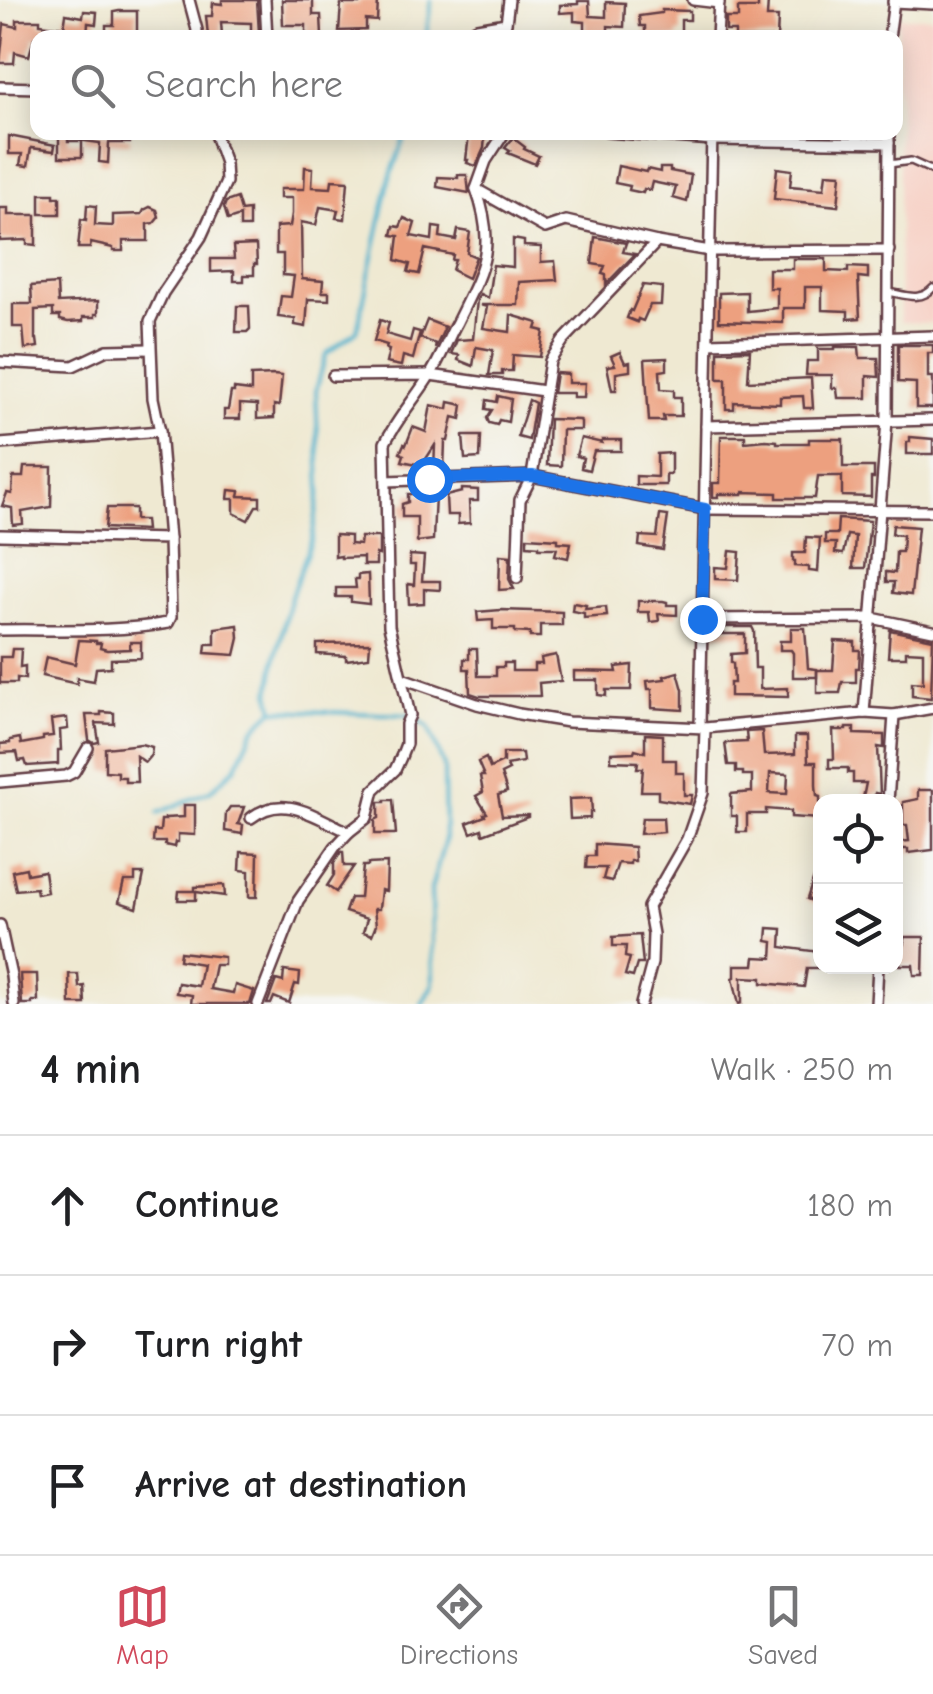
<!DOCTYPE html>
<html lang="en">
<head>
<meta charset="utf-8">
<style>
  :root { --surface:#fff; --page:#f2f2f2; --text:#202124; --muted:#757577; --line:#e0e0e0; --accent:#d1495b }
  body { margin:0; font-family:"Comic Neue",sans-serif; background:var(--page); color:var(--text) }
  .controls { position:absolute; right:30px; bottom:30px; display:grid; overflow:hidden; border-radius:20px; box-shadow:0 5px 25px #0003 }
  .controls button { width:90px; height:90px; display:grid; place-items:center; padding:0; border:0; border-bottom:2px solid var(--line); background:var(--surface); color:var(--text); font:50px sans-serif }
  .stop { position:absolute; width:30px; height:30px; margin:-22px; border:8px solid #1a73e8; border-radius:50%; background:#fff }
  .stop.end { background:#1a73e8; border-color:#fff; box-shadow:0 2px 10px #0008 }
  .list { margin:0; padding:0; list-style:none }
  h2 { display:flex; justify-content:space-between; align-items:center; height:130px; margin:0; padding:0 40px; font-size:42px }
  h2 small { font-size:32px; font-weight:400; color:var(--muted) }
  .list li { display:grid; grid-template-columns:65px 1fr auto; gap:30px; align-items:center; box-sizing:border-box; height:140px; padding:0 40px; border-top:2px solid var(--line) }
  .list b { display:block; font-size:38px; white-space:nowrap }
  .list em { font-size:32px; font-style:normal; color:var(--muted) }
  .icon { flex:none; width:55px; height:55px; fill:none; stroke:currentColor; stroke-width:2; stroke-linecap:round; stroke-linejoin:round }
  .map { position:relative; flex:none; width:933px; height:1004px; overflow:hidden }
  .search { position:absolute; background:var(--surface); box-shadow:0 5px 25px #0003; left:30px; right:30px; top:30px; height:110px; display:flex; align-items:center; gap:25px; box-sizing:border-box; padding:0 35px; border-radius:20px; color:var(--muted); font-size:38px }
  .sheet { height:550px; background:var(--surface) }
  nav { display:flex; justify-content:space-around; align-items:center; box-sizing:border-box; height:140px; border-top:2px solid var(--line); background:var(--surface); font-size:28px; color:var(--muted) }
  nav a { display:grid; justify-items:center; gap:5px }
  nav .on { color:var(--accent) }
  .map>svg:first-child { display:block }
  .built { fill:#f7d1c6 }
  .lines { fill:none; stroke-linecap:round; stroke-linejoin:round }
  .stream { stroke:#4fb3ce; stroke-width:4 }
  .building { fill:#eda07f; fill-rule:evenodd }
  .lane-casing { stroke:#633d44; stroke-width:10 }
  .street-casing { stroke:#633d44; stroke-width:14 }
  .lane { stroke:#fff; stroke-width:5 }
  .street { stroke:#fff; stroke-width:9 }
  .route { stroke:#1a73e8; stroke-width:12 }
</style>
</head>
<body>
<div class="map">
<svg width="933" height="1004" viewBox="0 0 933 1004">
  <rect width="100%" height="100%" fill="#f6f6f2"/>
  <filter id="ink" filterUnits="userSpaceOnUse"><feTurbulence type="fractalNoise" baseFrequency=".01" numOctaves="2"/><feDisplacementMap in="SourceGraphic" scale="20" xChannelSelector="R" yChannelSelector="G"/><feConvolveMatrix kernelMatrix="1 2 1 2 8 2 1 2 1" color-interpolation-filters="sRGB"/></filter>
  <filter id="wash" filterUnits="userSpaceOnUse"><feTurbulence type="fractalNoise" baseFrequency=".0048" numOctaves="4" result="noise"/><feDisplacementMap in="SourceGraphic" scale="40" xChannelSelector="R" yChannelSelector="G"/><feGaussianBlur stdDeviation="2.25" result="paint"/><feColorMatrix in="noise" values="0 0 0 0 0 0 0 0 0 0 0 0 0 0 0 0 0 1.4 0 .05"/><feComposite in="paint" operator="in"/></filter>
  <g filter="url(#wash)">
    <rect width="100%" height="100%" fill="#efe9d2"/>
    <polygon class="built" points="898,17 933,17 933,323 900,322"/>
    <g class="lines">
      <g class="stream">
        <polyline points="426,38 431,0"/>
        <polyline points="406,132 389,181 357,331 326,354 316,391 320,490 312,539 290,599 275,661 270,693 274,710 410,715 428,727 444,766 445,840 431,889 433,984 422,1004"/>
        <polyline points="158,813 210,791 235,768 254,729 273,711"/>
      </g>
    </g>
    <g id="blocks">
      <g class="building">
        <polygon points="222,0 257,0 259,33 251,33 251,23 221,22 222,35 208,36 206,16 212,16 213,3 222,4"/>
        <polygon points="282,0 313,0 313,15 321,15 322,37 306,37 306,25 283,25"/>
        <polygon points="359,0 378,0 377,21 366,20 366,30 339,31 341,4 359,4"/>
        <polygon points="758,0 768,0 767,17 778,17 777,38 735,38 735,31 726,31 726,18 738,18 738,8 758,8"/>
        <polygon points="578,1 589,1 590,16 606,17 606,2 625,3 624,27 608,26 608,33 585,34 585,22 574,21 574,12 560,13 560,5 578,4"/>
        <polygon points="662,10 690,11 690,20 681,20 681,33 677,33 677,38 645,38 645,26 640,26 639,16 662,13"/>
        <polygon points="84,11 97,12 96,24 88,23 87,36 34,38 29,56 15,52 14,63 0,63 4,24 17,27 17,20 40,20 40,24 64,27 66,14 83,17"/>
        <polygon points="119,11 137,11 137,33 106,33 106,25 114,25 114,12"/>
        <polygon points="59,132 68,132 68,141 82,141 82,157 59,157"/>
        <polygon points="85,132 130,137 130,143 109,143 108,163 99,162 100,143 84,141"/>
        <polygon points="469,134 485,136 484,148 476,166 467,163 468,160 466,160"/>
        <polygon points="9,136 55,145 54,151 31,148 28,166 20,165 22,154 9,154"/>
        <polygon points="513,138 525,147 524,149 539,156 535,164 508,153 510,151 505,148"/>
        <polygon points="618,166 646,172 647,169 660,172 660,168 670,168 670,171 691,175 687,202 673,198 676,187 652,182 650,190 644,189 643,193 629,190 630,186 615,183"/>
        <polygon points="305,167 313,168 312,187 331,188 332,180 348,181 345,219 336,218 338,210 320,207 316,225 301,222 302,279 323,281 322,292 329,292 329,300 308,299 306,327 295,325 295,319 278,317 281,296 291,297 294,276 283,275 283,254 276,254 276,227 290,226 292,214 292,198 280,198 280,189 304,189"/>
        <polygon points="777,168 792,170 790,186 824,189 826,173 841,174 838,206 774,199"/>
        <polygon points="458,175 467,175 469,193 437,187 438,177 458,178"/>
        <polygon points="40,194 54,194 54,197 60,197 60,214 40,214"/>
        <polygon points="237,198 241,211 249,210 249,227 240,227 240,216 228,220 224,207 226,202"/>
        <polygon points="87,205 96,206 95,225 113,226 113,215 142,214 144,210 150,207 157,210 159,217 154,223 148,224 148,241 123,241 123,251 113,251 113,248 91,243 90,248 78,248 81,219 86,220"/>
        <polygon points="0,208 8,208 8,215 36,215 36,245 27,244 27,240 0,241"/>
        <polygon points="404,218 415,223 411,236 432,240 433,227 441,228 440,237 456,240 458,230 470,232 467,253 476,257 468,278 452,270 455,260 452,260 453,255 425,249 419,274 408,272 410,264 396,260 399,236 392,235 394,226 400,227"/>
        <polygon points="595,237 626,243 623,252 635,254 606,284 606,275 602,274 605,266 592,264"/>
        <polygon points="513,239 524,241 524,246 541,247 541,262 555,261 557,280 519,282 518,305 480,305 487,307 483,328 510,332 511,315 538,323 536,329 544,331 540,357 513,355 512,371 502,371 502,375 489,375 493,350 476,347 473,366 458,360 459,355 451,354 457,340 473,339 477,300 480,294 488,298 493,265 513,267"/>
        <polygon points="256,245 257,264 254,264 254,275 244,275 244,281 234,281 234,271 211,272 211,259 234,259 233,246"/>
        <polygon points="793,259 826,259 826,271 848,272 848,267 868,268 868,278 858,277 860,318 848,319 848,311 822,310 822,287 805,287 805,308 783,308 783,323 719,321 719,293 747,292 747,311 777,308 777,288 769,288 769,269 793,269"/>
        <polygon points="57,284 58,303 98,301 98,314 95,314 95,317 83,317 83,321 68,322 60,320 60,316 53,316 53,309 35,310 35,339 37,339 38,347 25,349 23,327 13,327 13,304 32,304 31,286"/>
        <polygon points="643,285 662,287 661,305 650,305 643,321 638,319 637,322 627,318 630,310 632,311"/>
        <polygon points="237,306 249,306 250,329 247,332 236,332"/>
        <polygon points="380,320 389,323 386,334 410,341 413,330 420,332 413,359 403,356 401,366 386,363 389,350 386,349 387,345 374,341"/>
        <polygon points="427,320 445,327 435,349 436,344 420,338"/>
        <polygon points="898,345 933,345 933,353 928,353 928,377 933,377 933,408 916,408 916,383 898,382"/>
        <polygon points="835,347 859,347 860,358 878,358 879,377 867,376 867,398 838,398 837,388 832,388 832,375 806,375 807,361 818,361 818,349 835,349"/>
        <polygon points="750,350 748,381 811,378 813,408 804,408 803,396 780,397 780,404 734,402 734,409 726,409 726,379 718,379 718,351"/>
        <polygon points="620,352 625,363 630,362 630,371 616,373 616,390 612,390 607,366 615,365 611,356"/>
        <polygon points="667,358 667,370 660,371 661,389 674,390 674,397 681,397 681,416 663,416 664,421 649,421 645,359"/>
        <polygon points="556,373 568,374 568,383 585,383 584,397 573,397 573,393 553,393"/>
        <polygon points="274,375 282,376 279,406 274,405 274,418 257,419 257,405 240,404 240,419 224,419 224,410 228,410 231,392 234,392 234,389 251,391 251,376"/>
        <polygon points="498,396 511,399 508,422 499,420 497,425 489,423 487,418 492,410 486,409 487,400 497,402"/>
        <polygon points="529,400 535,403 529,440 518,437 518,435"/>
        <polygon points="449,402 463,405 461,419 453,417 448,441 445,441 444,470 434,470 435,445 422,465 402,461 404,455 400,453 404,444 406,445 413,427 426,432 431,405 448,409"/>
        <polygon points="549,419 580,420 581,422 581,430 562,430 561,466 547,465"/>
        <polygon points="463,436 481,436 480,458 465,459"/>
        <polygon points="721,436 745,436 745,442 766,440 777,441 777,443 809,443 809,439 843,439 843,467 874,467 874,478 871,478 871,497 842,496 842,476 818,476 815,498 777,498 777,493 743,492 743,494 718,494 718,497 713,497 713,483 720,483"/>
        <polygon points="910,437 933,439 933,454 907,454 907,442 910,442"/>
        <polygon points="581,438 602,443 602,440 621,440 621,451 594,451 589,470 581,468 583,458 576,456"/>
        <polygon points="671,453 671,474 666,474 666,485 636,485 636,476 657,477 657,454"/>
        <polygon points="24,467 52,467 51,507 22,512 23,524 13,525 12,508 2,506 7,493 12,494 13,477 23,477"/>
        <polygon points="462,489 478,490 478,501 469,501 470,523 458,524 458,515 447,515 446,496 462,492"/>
        <polygon points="229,490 240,491 239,496 260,497 260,506 256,506 248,520 234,513 234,499 228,499"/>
        <polygon points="408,494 435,494 433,540 417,542 417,517 402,517 402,504 408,502"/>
        <polygon points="107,508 135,508 135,520 145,520 146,530 105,528"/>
        <polygon points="660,515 668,516 663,550 639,546 640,536 657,537"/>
        <polygon points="838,519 870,521 865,568 853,568 855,536 847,535 843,554 835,553 836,543 825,543 825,534 837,534"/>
        <polygon points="893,525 918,527 911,595 893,593 894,582 886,582 886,572 895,573 896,552 902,552 903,535 892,534"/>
        <polygon points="335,535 350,536 350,544 360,545 361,537 379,537 379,555 376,554 376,565 363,565 363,557 341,558 341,556 335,557"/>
        <polygon points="527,537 558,539 558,542 571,543 568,558 555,555 557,548 539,548 539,546 527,545"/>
        <polygon points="806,537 820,538 818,572 809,571 809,567 795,566 795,561 793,561 793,553 805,553"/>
        <polygon points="730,551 740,552 738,580 715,579 715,567 728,568"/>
        <polygon points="410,555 424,556 422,581 440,581 440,590 424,589 424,603 409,604 408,584 414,585 415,565 410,565"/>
        <polygon points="500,555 510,556 509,579 514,589 499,590"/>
        <polygon points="368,574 369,604 351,602 351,597 336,597 336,588 356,588 355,579 358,579 358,575"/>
        <polygon points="638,601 663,601 667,602 667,605 677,605 677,615 658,614 659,621 650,622 649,612 638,612"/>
        <polygon points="573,603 586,605 585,609 606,607 607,616 584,618 584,613 572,611"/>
        <polygon points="501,610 562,612 562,625 540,625 540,637 530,637 530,633 515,632 515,629 493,629 493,620 478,621 477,612"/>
        <polygon points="238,625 239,638 235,655 205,653 206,644 215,644 215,628"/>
        <polygon points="710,627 752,627 754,631 755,668 760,668 760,689 788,688 788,697 730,696 730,683 734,683 733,663 731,663 731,654 745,653 745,634 710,634"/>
        <polygon points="791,628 805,628 808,668 817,669 817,677 793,677 793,653 791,650 780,650 780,641 791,641"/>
        <polygon points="890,630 933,639 931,698 912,696 912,682 923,683 923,652 906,651 906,657 888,657"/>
        <polygon points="79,640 96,641 96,643 101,643 100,648 107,650 130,649 130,642 141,642 141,658 111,659 111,667 96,668 94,681 77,678 77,684 42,676 46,657 75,664"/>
        <polygon points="835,641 855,642 855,650 860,650 859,668 856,668 856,682 842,682 840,693 817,693 817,670 833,670"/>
        <polygon points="370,643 369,657 346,660 346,656 317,654 317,644"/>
        <polygon points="12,649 21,649 20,667 25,666 25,679 17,678 17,683 0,683 0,657 11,657"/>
        <polygon points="469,649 477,649 478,676 496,676 496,667 504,667 504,663 512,663 512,671 534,671 534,664 542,664 541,658 556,655 561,681 539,683 540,696 479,696 470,693 469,669 464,669 464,659 469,659"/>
        <polygon points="632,665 631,690 606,690 606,696 598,695 598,680 574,680 574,671 617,672 616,667"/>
        <polygon points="678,672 683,690 683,710 652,708 652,689 648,689 647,681 665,679 664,676"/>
        <polygon points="101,712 114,713 114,724 96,723 99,742 94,743 89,740 86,715 101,715"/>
        <polygon points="67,718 68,729 60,730 61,750 58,750 58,764 27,766 25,760 19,761 17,752 0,753 0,744 10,743 10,740 20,738 21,744 43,740 43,737 53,736 51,720"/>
        <polygon points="846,728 854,728 854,734 884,735 884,748 878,747 880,794 875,793 873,801 863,798 866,783 853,783 853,773 848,773 848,768 829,768 829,759 834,759 833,730 846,730"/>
        <path d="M762 731 764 755 795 754V736H807L808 762H816V785L817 796 820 797V819L791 817V811L766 809V814H747V832H737V816H731V794L752 792V775H743V772H736V765H728L725 743 747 742 746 732ZM770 773 788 774 787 794 769 793Z"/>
        <polygon points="645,734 663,735 663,760 676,760 676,773 684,773 684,795 692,795 690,804 658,799 658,791 641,791 643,768 637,768 638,762 611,761 611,753 634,752 635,749 645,752"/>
        <polygon points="141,744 152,747 151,755 145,762 136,756 137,782 125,782 125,777 118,777 118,772 105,771 105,748"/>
        <polygon points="503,753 522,753 523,762 506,765 509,770 501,774 507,792 498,795 502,816 528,815 528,817 483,834 482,829 471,833 467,823 485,816 484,814 487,813 476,796 483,792 480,776 484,776 478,762 486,758 490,768 503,762"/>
        <polygon points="918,790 933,790 933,850 908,853 908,849 896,849 896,842 909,841 907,825 903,825 903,802 918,799"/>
        <polygon points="591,798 592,812 590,812 590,818 570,819 569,799"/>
        <polygon points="385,800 393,800 396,834 375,834 375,820 379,818 379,802 385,802"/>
        <polygon points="184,805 195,805 195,835 178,834 178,842 175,842 174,847 165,845 165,842 153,842 154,831 160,831 161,820 165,820 165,818 184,817"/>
        <polygon points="230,807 244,807 238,824 243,825 242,834 225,831 226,813"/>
        <polygon points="642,818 663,818 664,832 640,834"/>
        <polygon points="595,844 634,847 635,861 630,861 630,864 618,863 612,881 603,879 606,868 586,868 587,856 595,856"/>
        <polygon points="241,852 258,853 257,897 249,897 249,871 240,870"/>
        <polygon points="341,852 343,852 344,866 354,866 336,892 327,886 334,875 334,863"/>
        <polygon points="819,862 820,862 820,904 807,899"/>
        <polygon points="387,863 386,891 381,890 379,909 374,909 376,925 372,935 363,932 367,919 345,912 350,898 360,898 363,866 368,866 368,864"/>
        <polygon points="26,868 27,874 44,871 47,892 37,894 36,888 16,890 12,871"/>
        <polygon points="135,874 144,874 137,908 119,902 124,881 135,881"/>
        <polygon points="224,885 225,896 196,892 196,900 178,900 179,891 195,891 195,887"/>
        <polygon points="768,928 782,929 781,947 820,952 820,968 807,968 804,987 762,983 762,978 742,977 742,1003 739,1004 733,978 735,977 735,965 754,965 755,957 772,958 773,942 767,941"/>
        <polygon points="640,935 643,964 637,964 633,977 625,975 630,958 625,957 626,946 613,946 613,937"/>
        <polygon points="904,937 924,937 923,975 914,975 913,965 900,965 900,945 904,945"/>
        <polygon points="180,952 224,957 224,965 215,965 210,989 233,993 235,985 254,991 250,1004 191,1004 192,995 176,993 178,983 198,986 202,964 179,960"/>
        <polygon points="284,971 300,973 299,985 295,984 289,1003 274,997 271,1004 267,1004 276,980 283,982"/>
        <polygon points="20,974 37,974 38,1001 32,1001 32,1004 22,1004"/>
        <polygon points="69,974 78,974 79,987 84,986 85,1004 70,1004"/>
      </g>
    </g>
  </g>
  <g filter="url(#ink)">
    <use href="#blocks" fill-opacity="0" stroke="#633d44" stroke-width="2.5"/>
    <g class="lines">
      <defs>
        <g id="lane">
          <polyline points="889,164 911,161 933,171"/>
          <path d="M889 292C905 295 921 302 933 288"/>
        </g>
        <g id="street">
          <polyline points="189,0 197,30 196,38"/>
          <polyline points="265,0 267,38"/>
          <polyline points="693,0 719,3"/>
          <polyline points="893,2 933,4"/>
          <polyline points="455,38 477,28 506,23 509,0"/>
          <polyline points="717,38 719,0"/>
          <polyline points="889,38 894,1"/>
          <polyline points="0,87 38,88"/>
          <polyline points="607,132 712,140 889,143"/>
          <polyline points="476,189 545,228 566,221 657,242 710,251 889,250"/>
          <polyline points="708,343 933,336"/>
          <polyline points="0,362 73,366 107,350 149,349"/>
          <polyline points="333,376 430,375 544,391"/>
          <polyline points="706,426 933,420"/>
          <polyline points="0,444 160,431"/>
          <polyline points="386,481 532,476 705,509 933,511"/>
          <polyline points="0,535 169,539"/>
          <polyline points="517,578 520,500 532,476 550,361 563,341 657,242"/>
          <polyline points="703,619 872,618 933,631"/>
          <path d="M0 630C56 629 112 633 168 623L171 617 169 539 160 431 153 398 150 321 163 293 201 237 226 182 225 163 214 132"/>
          <polyline points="402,678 477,704 519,714 568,722 705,728 864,713 894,715 933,708"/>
          <polyline points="864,713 887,421 889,132"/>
          <polyline points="700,726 712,132"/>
          <polyline points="0,782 66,776 74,772 88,748"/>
          <polyline points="888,802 894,715"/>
          <path d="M251 818C284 792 315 817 349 832"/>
          <polyline points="0,925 11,976 14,1004"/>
          <path d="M258 1004 298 901 335 847 349 832 367 818 374 790 395 770 401 757 406 744V724L410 715 389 626 385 443C397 419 414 400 428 378 440 361 447 340 457 322 483 269 497 248 476 189L486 161 505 132"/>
          <polyline points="641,1004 652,963 653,934 648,907 687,839 703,793 705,728"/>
          <polyline points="876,1004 878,966"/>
        </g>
      </defs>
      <use href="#lane" class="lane-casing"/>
      <use href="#street" class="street-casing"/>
      <use href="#lane" class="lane"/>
      <use href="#street" class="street"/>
    </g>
  </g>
  <g class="lines" filter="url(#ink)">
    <polyline class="route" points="429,479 532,476 705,509 702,619"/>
  </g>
</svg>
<div class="controls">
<button><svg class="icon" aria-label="locate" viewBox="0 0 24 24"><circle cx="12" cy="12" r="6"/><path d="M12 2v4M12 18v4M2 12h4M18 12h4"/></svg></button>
<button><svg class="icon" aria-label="layers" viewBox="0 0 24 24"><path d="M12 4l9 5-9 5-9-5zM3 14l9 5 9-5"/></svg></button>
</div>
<div class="stop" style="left:429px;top:479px"></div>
<div class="stop end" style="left:702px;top:619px"></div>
<div class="search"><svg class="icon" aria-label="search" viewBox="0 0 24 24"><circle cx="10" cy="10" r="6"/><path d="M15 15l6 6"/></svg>Search here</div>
</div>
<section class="sheet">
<h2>4 min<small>Walk · 250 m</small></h2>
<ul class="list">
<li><svg class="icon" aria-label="ahead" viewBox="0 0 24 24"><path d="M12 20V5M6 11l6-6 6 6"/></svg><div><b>Continue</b></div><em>180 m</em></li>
<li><svg class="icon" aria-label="right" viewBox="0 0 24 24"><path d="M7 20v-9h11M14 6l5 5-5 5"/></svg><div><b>Turn right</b></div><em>70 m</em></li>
<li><svg class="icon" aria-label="arrive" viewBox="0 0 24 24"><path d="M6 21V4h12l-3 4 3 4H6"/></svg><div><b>Arrive at destination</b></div></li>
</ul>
</section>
<nav>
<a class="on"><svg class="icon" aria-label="map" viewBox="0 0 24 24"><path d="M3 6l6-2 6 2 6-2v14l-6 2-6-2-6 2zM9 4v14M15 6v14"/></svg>Map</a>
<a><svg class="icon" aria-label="directions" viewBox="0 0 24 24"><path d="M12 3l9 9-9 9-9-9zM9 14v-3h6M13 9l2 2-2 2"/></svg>Directions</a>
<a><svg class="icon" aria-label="saved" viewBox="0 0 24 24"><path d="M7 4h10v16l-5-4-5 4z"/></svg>Saved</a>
</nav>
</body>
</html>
